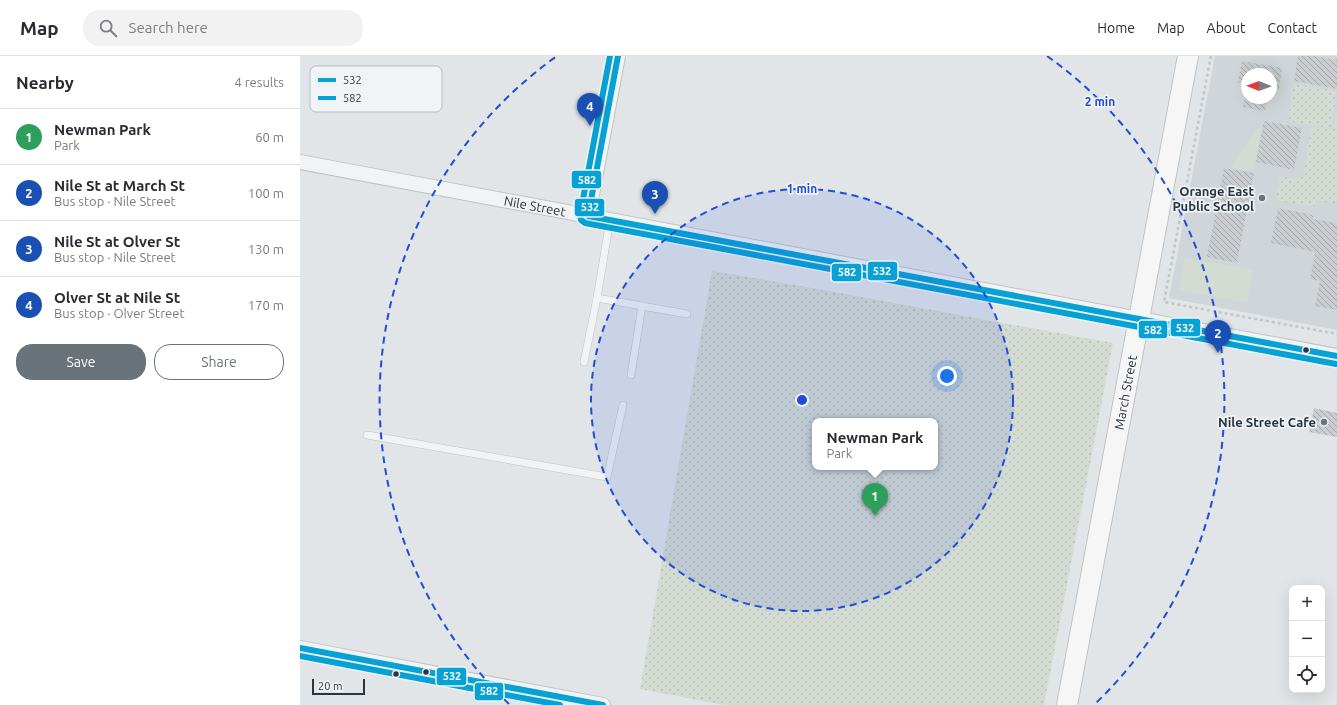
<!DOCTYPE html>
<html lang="en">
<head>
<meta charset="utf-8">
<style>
  :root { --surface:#fff; --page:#f2f2f3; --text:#2b2b33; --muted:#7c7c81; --line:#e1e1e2; --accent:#6a737a }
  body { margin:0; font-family:Ubuntu,sans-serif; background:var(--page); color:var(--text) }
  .controls { position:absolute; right:12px; bottom:12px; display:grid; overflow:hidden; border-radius:8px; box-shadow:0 4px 16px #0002 }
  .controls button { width:36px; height:36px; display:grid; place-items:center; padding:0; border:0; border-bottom:1px solid var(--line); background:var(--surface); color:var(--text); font:20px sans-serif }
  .compass { position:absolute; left:941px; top:12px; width:36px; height:36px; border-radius:50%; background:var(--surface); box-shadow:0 4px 16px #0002; rotate:271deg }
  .scale { position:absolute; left:12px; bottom:10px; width:53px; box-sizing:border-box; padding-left:4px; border:2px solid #293640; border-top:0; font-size:11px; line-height:14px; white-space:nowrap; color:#293640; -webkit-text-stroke:3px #f0f4f6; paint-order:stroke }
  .you { position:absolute; left:647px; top:320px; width:14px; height:14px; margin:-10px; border:3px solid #fff; border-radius:50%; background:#1a73e8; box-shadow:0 0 0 6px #1a73e833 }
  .badge { display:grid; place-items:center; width:26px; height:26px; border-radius:50%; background:var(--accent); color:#fff; font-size:13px; font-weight:700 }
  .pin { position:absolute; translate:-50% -33px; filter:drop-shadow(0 1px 2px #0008) }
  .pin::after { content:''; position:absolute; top:21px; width:14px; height:12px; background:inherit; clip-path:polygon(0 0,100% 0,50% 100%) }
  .popup { position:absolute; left:512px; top:362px; width:126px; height:52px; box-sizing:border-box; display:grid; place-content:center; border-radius:8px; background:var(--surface); filter:drop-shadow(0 1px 3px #0005); font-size:13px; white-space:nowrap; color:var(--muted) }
  .popup b { font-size:15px; color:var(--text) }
  .popup::after { content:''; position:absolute; left:50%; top:100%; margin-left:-8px; border:8px solid transparent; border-top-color:var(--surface) }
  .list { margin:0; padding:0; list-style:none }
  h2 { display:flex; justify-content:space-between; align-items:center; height:52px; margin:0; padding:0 16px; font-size:17px }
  h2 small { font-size:13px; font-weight:400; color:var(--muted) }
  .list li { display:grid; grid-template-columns:26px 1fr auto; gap:12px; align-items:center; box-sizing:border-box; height:56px; padding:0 16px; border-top:1px solid var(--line) }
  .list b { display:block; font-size:15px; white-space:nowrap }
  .list p { margin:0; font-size:13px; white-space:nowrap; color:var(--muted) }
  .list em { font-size:13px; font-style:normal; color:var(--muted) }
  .actions { display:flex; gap:8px; padding:12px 16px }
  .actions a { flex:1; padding:9px 0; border:1px solid var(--accent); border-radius:16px; text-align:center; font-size:14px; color:var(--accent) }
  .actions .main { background:var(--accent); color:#fff }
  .icon { flex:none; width:22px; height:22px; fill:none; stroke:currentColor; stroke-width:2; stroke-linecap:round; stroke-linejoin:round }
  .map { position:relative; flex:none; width:1037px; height:649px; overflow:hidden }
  header { display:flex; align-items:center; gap:24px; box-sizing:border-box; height:56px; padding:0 20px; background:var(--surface); border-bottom:1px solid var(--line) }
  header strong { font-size:19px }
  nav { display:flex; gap:22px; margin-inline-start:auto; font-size:14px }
  .search { width:280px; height:36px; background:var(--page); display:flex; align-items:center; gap:10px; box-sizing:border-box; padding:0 14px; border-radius:16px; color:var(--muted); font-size:15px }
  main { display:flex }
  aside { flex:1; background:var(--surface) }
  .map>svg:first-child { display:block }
  .built { fill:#d0d5da; fill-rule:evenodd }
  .grass { fill:#d4dbd2 }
  .park { fill:url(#park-dots); fill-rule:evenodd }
  .building { fill:url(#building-back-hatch) }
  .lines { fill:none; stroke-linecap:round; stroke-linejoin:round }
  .lane-casing { stroke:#c0c3c5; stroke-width:8 }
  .street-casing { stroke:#c0c3c5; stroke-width:16 }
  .secondary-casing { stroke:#c0c3c5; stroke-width:22 }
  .path { stroke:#c1c5c7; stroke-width:2.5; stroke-dasharray:3 3; stroke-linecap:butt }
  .lane { stroke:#f1f3f4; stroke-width:7 }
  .street { stroke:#f1f3f4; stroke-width:14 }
  .secondary { stroke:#f6f6f6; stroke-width:20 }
  .bus-1-casing { stroke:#f0f4f6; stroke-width:9 }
  .bus-2-casing { stroke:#f0f4f6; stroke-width:9 }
  .bus-1 { stroke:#06a2d5; stroke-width:6 }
  .bus-2 { stroke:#06a2d5; stroke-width:6 }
  .ring { fill:none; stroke:#1d4ed8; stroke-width:2; stroke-dasharray:7 5 }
  .poi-dot { fill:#6a737a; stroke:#f0f4f6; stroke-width:1.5 }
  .bus-dot { fill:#293640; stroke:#f0f4f6; stroke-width:1.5 }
  .labels { text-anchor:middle; stroke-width:3.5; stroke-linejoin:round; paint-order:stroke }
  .poi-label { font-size:13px; font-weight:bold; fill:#293640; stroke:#f0f4f6; text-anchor:end }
  .street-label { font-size:13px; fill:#293640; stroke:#f0f4f6 }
  .key { fill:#f0f4f6; stroke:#b4bbbf; stroke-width:1 }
  .key-label { font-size:11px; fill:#293640 }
  .centre { fill:#1d4ed8; stroke:#f0f4f6; stroke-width:2 }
  .ring-label { font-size:12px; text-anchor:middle; font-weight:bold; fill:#1d4ed8; stroke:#f0f4f6; stroke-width:3.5; stroke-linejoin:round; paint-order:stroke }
  .line-badge { stroke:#f0f4f6; stroke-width:1.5 }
  .badge-label { font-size:11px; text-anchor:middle; font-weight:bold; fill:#fff }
</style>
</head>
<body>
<header>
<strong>Map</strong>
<div class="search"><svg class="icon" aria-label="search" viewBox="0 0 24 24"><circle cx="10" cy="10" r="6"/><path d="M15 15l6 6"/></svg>Search here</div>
<nav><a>Home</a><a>Map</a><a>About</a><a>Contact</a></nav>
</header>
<main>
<aside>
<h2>Nearby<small>4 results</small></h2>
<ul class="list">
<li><span class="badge" style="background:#2e9e5b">1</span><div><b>Newman Park</b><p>Park</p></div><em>60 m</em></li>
<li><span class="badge" style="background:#1a4fb4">2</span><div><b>Nile St at March St</b><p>Bus stop · Nile Street</p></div><em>100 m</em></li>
<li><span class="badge" style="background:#1a4fb4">3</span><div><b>Nile St at Olver St</b><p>Bus stop · Nile Street</p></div><em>130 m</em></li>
<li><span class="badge" style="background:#1a4fb4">4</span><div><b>Olver St at Nile St</b><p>Bus stop · Olver Street</p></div><em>170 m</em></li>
</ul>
<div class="actions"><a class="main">Save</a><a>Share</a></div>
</aside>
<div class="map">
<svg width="1037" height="649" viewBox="0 0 1037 649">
  <defs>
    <pattern id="park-dots" width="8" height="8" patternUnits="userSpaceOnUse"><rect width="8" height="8" fill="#d4dbd2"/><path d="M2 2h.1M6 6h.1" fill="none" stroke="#b6bdb5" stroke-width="1.8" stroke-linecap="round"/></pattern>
    <pattern id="building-back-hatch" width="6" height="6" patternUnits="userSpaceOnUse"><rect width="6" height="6" fill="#cacdcf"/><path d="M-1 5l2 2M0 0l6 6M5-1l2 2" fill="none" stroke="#a4a7a9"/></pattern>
  </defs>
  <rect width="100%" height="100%" fill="#e2e5e7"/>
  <path class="built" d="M915 0H1037V274L869 242ZM947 18H971V42H947Z"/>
  <g class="grass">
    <polygon points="962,67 954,116 930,111"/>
    <polygon points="885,202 953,214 947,247 879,234"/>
  </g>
  <g class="park">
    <polygon points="994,28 1037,35 1031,72 988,65"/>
    <polygon points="1037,51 1037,148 1016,144 1014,151 976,144 980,120 996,123 1003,120 1012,70 1033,74"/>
    <path d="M412 215 512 232 813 287 744 649H424L340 633ZM515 365H635V411H515Z"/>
  </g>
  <g class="building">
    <polygon points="998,0 1013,0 1037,4 1037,33 994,25"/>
    <polygon points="942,5 982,12 979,34 971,32 971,18 947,18 947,28 938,27"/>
    <polygon points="947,31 947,42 967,42 965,55 943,51"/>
    <polygon points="964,65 1002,72 994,114 956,106"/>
    <polygon points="924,112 954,117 937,207 907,201"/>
    <polygon points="978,152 1013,159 1013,163 1037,167 1037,254 1015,250 1020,225 1010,223 1015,196 971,187"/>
    <polygon points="1014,352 1037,357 1037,381 1009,376"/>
  </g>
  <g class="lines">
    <defs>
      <g id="lane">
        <polyline points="310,164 297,242 387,258"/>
        <polyline points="284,306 297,242"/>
        <polyline points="331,319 342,250"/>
        <polyline points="67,379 307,421 323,349"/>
      </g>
      <g id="street">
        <path id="s1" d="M0 106 1037 300"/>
        <polyline points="288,160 318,0"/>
        <polyline points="0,592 303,649"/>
      </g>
      <g id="secondary">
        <path id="s2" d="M767 649 888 0"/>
      </g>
    </defs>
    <use href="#lane" class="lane-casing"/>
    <use href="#street" class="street-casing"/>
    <use href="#secondary" class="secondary-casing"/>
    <polyline class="path" points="911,0 864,246 1037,278"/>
    <use href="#lane" class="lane"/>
    <use href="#street" class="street"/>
    <use href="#secondary" class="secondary"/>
    <defs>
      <g id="bus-1">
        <polyline points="318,0 288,160 1037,300"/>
        <polyline points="0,592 303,649"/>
      </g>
      <g id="bus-2">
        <polyline points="310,0 280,159 281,164 285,167 1036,308"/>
        <polyline points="0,600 260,649"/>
      </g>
    </defs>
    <use href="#bus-1" class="bus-1-casing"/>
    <use href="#bus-2" class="bus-2-casing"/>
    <use href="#bus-1" class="bus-1"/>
    <use href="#bus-2" class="bus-2"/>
  </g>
  <circle cx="502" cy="344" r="211" fill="#1d4ed8" fill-opacity=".12"/>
  <g class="ring">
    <circle cx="502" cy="344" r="211"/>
    <path d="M209 648A422 422 0 0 1 257 0M747 0A422 422 0 0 1 795 648"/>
  </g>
  <g class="poi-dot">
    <circle cx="962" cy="142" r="4"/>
    <circle cx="1024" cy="366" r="4"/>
  </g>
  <g class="bus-dot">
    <circle cx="1006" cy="294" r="3.5"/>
    <circle cx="126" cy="616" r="3.5"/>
    <circle cx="96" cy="618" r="3.5"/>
  </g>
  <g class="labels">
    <g class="poi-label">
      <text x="954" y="140">Orange East<tspan x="954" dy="15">Public School</tspan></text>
      <text x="1016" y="371">Nile Street Cafe</text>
    </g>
    <g class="street-label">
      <text dy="5" stroke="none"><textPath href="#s1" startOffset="239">Nile Street</textPath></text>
      <text dy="5" stroke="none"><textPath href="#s2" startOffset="318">March Street</textPath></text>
    </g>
  </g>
  <rect x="10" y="10" width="132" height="46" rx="6" class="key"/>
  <rect x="18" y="22" width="18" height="4" fill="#06a2d5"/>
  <rect x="18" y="40" width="18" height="4" fill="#06a2d5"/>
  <g class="key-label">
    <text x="43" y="28">532</text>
    <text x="43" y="46">582</text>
  </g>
  <circle cx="502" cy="344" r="6" class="centre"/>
  <g class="ring-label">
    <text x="800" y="50">2 min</text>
    <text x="502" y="137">1 min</text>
  </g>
  <g class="line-badge">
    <rect x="271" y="114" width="31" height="19" rx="4" fill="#06a2d5"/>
    <rect x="274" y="142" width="31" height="19" rx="4" fill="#06a2d5"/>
    <rect x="567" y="205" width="31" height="20" rx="4" fill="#06a2d5"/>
    <rect x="531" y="207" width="31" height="19" rx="4" fill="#06a2d5"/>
    <rect x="870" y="262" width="31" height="19" rx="4" fill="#06a2d5"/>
    <rect x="838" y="264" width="30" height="19" rx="4" fill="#06a2d5"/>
    <rect x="136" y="611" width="31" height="19" rx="4" fill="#06a2d5"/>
    <rect x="174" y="626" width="30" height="19" rx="4" fill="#06a2d5"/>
  </g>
  <g class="badge-label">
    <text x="287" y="128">582</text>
    <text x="290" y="155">532</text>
    <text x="582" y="219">532</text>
    <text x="547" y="220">582</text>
    <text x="885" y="276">532</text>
    <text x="853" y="278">582</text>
    <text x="152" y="624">532</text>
    <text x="189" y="639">582</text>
  </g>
</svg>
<div class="controls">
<button>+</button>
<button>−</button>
<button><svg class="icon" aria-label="locate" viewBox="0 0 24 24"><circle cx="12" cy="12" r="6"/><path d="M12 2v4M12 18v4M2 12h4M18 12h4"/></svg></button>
</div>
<svg class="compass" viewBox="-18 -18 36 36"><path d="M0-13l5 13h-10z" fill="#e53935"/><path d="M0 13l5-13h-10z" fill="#7c7c81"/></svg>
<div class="scale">20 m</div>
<div class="you"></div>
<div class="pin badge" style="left:575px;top:460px;background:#2e9e5b">1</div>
<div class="popup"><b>Newman Park</b>Park</div>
<div class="pin badge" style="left:918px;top:297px;background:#1a4fb4">2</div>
<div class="pin badge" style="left:355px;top:158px;background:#1a4fb4">3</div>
<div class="pin badge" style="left:290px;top:70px;background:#1a4fb4">4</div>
</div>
</main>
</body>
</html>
